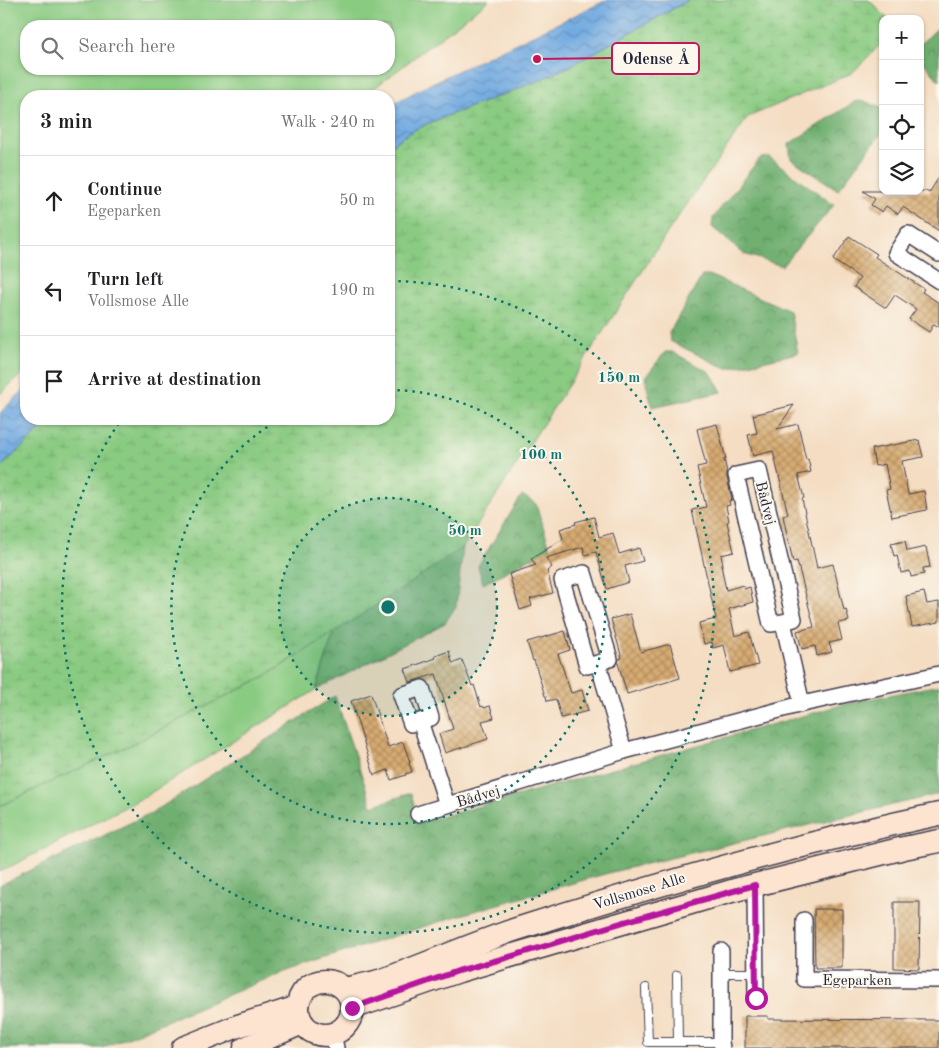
<!DOCTYPE html>
<html lang="en">
<head>
<meta charset="utf-8">
<style>
  :root { --surface:#fff; --page:#f2f2f2; --text:#202124; --muted:#757577; --line:#e0e0e0 }
  body { margin:0; font-family:"Old Standard TT",serif; background:var(--page); color:var(--text) }
  .controls { position:absolute; right:15px; top:15px; display:grid; overflow:hidden; border-radius:10px; box-shadow:0 1px 4px #0004 }
  .controls button { width:45px; height:45px; display:grid; place-items:center; padding:0; border:0; border-bottom:1px solid var(--line); background:var(--surface); color:var(--text); font:25px sans-serif }
  .stop { position:absolute; width:15px; height:15px; margin:-11px; border:4px solid #b5179e; border-radius:50%; background:#fff }
  .stop.end { background:#b5179e; border-color:#fff; box-shadow:0 1px 5px #0008 }
  .list { margin:0; padding:0; list-style:none }
  h2 { display:flex; justify-content:space-between; align-items:center; height:65px; margin:0; padding:0 20px; font-size:21px }
  h2 small { font-size:16px; font-weight:400; color:var(--muted) }
  .list li { display:grid; grid-template-columns:32px 1fr auto; gap:15px; align-items:center; box-sizing:border-box; height:90px; padding:0 20px; border-top:1px solid var(--line) }
  .list b { display:block; font-size:19px; white-space:nowrap }
  .list p { margin:0; font-size:16px; white-space:nowrap; color:var(--muted) }
  .list em { font-size:16px; font-style:normal; color:var(--muted) }
  .icon { flex:none; width:28px; height:28px; fill:none; stroke:currentColor; stroke-width:2; stroke-linecap:round; stroke-linejoin:round }
  .map { position:relative; flex:none; width:939px; height:1048px; overflow:hidden }
  .search { position:absolute; background:var(--surface); box-shadow:0 1px 4px #0004; left:20px; top:20px; width:375px; height:55px; display:flex; align-items:center; gap:12px; box-sizing:border-box; padding:0 18px; border-radius:20px; color:var(--muted); font-size:19px }
  .panel { position:absolute; background:var(--surface); box-shadow:0 1px 4px #0004; left:20px; top:90px; width:375px; height:335px; border-radius:20px }
  .map>svg:first-child { display:block }
  .green { fill:#8acb82; stroke:#56765e; fill-rule:evenodd }
  .forest { fill:url(#forest-crowns); stroke:#486856 }
  .wetland { fill:url(#wetland-marsh); stroke:#56765e }
  .water { fill:url(#water-waves); stroke:#4a668e }
  .building { fill:url(#building-cross-hatch) }
  .lines { fill:none; stroke-linecap:round; stroke-linejoin:round }
  .lane-casing { stroke:#423e4f; stroke-width:10 }
  .street-casing { stroke:#423e4f; stroke-width:18 }
  .secondary-casing { stroke:#423e4f; stroke-width:25 }
  .lane { stroke:#fff; stroke-width:8 }
  .street { stroke:#fff; stroke-width:15 }
  .secondary { stroke:#fde4d0; stroke-width:22 }
  .route { stroke:#b5179e; stroke-width:6 }
  .ring { fill:none; stroke:#0f766e; stroke-width:2.5; stroke-dasharray:2.5 5 }
  .labels { text-anchor:middle; stroke-width:4; stroke-linejoin:round; paint-order:stroke }
  .street-label { font-size:15px; fill:#22223b; stroke:#fbf7ec }
  .centre { fill:#0f766e; stroke:#fbf7ec; stroke-width:2.5 }
  .ring-label { font-size:15px; text-anchor:middle; font-weight:bold; fill:#0f766e; stroke:#fbf7ec; stroke-width:4; stroke-linejoin:round; paint-order:stroke }
  .leader { fill:none; stroke:#c2185b; stroke-width:2 }
  .callout-dot { fill:#c2185b; stroke:#fbf7ec; stroke-width:2 }
  .callout { fill:#fbf7ec; stroke:#c2185b; stroke-width:2 }
  .callout-label { font-size:16px; text-anchor:middle; font-weight:bold; fill:#22223b }
</style>
</head>
<body>
<div class="map">
<svg width="939" height="1048" viewBox="0 0 939 1048">
  <defs>
    <pattern id="forest-crowns" width="20" height="18" patternUnits="userSpaceOnUse" patternTransform="scale(1.25)"><rect width="20" height="18" fill="#6faf70"/><path d="M2 6a3 3 0 1 1 6 0M12 15a3 3 0 1 1 6 0" fill="none" stroke="#5b8e5d"/></pattern>
    <pattern id="wetland-marsh" width="20" height="14" patternUnits="userSpaceOnUse" patternTransform="scale(1.25)"><rect width="20" height="14" fill="#8acb82"/><path d="M1 5h8M5 5V1M11 12h8M15 12V8" fill="none" stroke="#77ae71"/></pattern>
    <pattern id="water-waves" width="16" height="10" patternUnits="userSpaceOnUse" patternTransform="scale(1.25)"><rect width="16" height="10" fill="#72aae1"/><path d="M0 5q4-4 8 0t8 0" fill="none" stroke="#5d8ab8"/></pattern>
    <pattern id="building-cross-hatch" width="8" height="8" patternUnits="userSpaceOnUse" patternTransform="scale(1.25)"><rect width="8" height="8" fill="#d7ab71"/><path d="M0 0l8 8M0 8l8-8" fill="none" stroke="#ae8b5e"/></pattern>
  </defs>
  <rect width="100%" height="100%" fill="#fbf7ec"/>
  <filter id="ink" filterUnits="userSpaceOnUse"><feTurbulence type="fractalNoise" baseFrequency=".02" numOctaves="2"/><feDisplacementMap in="SourceGraphic" scale="10" xChannelSelector="R" yChannelSelector="G"/><feConvolveMatrix kernelMatrix="1 2 1 2 8 2 1 2 1" color-interpolation-filters="sRGB"/></filter>
  <filter id="wash" filterUnits="userSpaceOnUse"><feTurbulence type="fractalNoise" baseFrequency=".0096" numOctaves="4" result="noise"/><feDisplacementMap in="SourceGraphic" scale="20" xChannelSelector="R" yChannelSelector="G"/><feGaussianBlur stdDeviation="1.12" result="paint"/><feColorMatrix in="noise" values="0 0 0 0 0 0 0 0 0 0 0 0 0 0 0 0 0 1.4 0 .05"/><feComposite in="paint" operator="in"/></filter>
  <g filter="url(#wash)">
    <rect width="100%" height="100%" fill="#f4ddc2"/>
    <g class="green">
      <path d="M0 0H489L364 96H26V370L0 394ZM26 26H389V69H26Z"/>
      <polygon points="334,632 316,690 144,797 0,872 0,806 136,742 269,674"/>
    </g>
    <g class="forest">
      <polygon points="939,27 939,81 920,58 920,44"/>
      <polygon points="856,101 867,102 883,109 883,131 838,190 791,159 789,144"/>
      <polygon points="769,157 834,205 782,266 744,254 712,227 713,218 760,158"/>
      <polygon points="702,276 711,276 790,311 798,353 727,369 670,341 669,333"/>
      <polygon points="665,352 672,352 710,372 722,392 652,407 646,383 647,375"/>
      <polygon points="522,495 536,504 550,548 483,584 478,566"/>
      <polygon points="463,547 456,606 445,623 316,690 334,632 389,597"/>
      <polygon points="939,685 939,794 612,872 457,916 301,966 259,982 102,1048 0,1048 0,885 155,811 335,696 372,806 411,793 419,823 845,704"/>
    </g>
    <path class="wetland" d="M689 0H869L888 19H883V42L852 73 748 117 671 227 463 547 389 597 269 674 136 742 0 806V468L52 419H389V147C410 129 438 119 465 109 499 96 533 84 566 68Z"/>
    <g class="water">
      <path d="M607 0H689L566 68C533 84 499 96 465 109 438 119 410 129 389 147V106L430 84Z"/>
      <polygon points="26,388 26,419 52,419 0,468 0,413"/>
    </g>
    <g id="blocks">
      <g class="building">
        <polygon points="939,177 939,231 903,207 898,214 886,206 882,212 871,205 875,199 863,191 926,191 929,193"/>
        <polygon points="849,236 877,254 875,257 924,289 922,292 939,303 939,327 934,324 929,332 909,319 916,309 895,295 886,308 854,287 860,278 833,260"/>
        <polygon points="794,405 777,429 798,424 806,460 808,459 811,472 798,475 804,498 802,499 817,568 833,564 844,610 846,609 849,621 838,623 842,640 829,643 832,652 817,656 815,646 802,649 797,631 814,627 797,561 793,562 783,516 788,514 773,451 753,456 748,435 757,433 753,415"/>
        <polygon points="717,424 726,459 724,459 727,472 727,477 732,500 729,501 730,505 726,506 729,521 727,522 734,552 721,555 723,565 721,565 726,590 743,585 744,589 750,587 753,602 729,609 735,636 749,632 758,665 730,672 724,645 713,648 712,642 704,644 699,623 716,619 692,510 706,507 697,467 706,465 697,429"/>
        <polygon points="919,440 923,457 902,461 908,494 924,491 927,510 892,517 886,490 890,489 885,464 875,466 872,449"/>
        <polygon points="594,517 599,537 613,533 619,554 639,548 643,561 625,566 629,582 607,589 596,552 585,555 583,547 546,558 552,567 547,571 553,593 530,599 532,606 520,610 509,574 536,565 531,559 563,539 560,529 576,524 575,522"/>
        <polygon points="905,541 907,551 926,547 930,567 923,568 924,574 911,577 910,571 901,573 897,555 894,556 891,544"/>
        <polygon points="924,592 927,604 939,602 939,622 912,627 906,596"/>
        <polygon points="630,614 641,652 670,644 680,678 627,694 618,663 619,659 622,658 611,619"/>
        <polygon points="565,631 570,650 558,654 571,693 582,690 588,711 561,718 556,699 547,701 546,696 545,696 534,660 533,661 527,642"/>
        <polygon points="449,651 452,662 454,663 462,660 472,686 474,685 481,707 483,706 484,708 490,706 494,718 482,721 488,739 445,753 439,734 453,729 436,674 410,682 405,669 436,658 435,656"/>
        <polygon points="371,694 388,747 403,742 410,762 409,763 412,772 405,774 406,775 391,780 388,770 374,775 351,701"/>
        <polygon points="894,902 920,902 919,969 894,968"/>
        <polygon points="814,909 842,909 842,968 815,968"/>
        <polygon points="745,1016 768,1016 768,1019 939,1020 939,1048 745,1048"/>
      </g>
    </g>
  </g>
  <g filter="url(#ink)">
    <use href="#blocks" fill-opacity="0" stroke="#423e4f" stroke-width="1"/>
    <g class="lines">
      <defs>
        <g id="lane">
          <polyline points="721,973 756,973"/>
          <polyline points="677,975 678,1042"/>
          <polyline points="646,988 648,1042 721,1042"/>
        </g>
        <g id="street">
          <polyline points="939,254 908,234 896,253 939,281"/>
          <polyline points="783,622 794,619 759,470 736,475 771,624 783,622 802,704"/>
          <polyline points="598,663 610,659 584,573 562,580 587,666 598,663 624,751"/>
          <polyline points="420,721 431,718 422,688 401,695 411,724 420,721 447,805"/>
          <polyline points="418,814 624,751 802,704 939,674"/>
          <polyline points="755,885 756,998"/>
          <polyline points="804,920 804,979 939,980"/>
          <polyline points="721,951 721,1042 722,1048"/>
          <polyline points="333,1034 336,1048"/>
        </g>
        <g id="secondary">
          <circle cx="325" cy="1008" r="27"/>
          <path d="M345 989C357 986 370 984 382 980 428 964 473 943 520 928 657 884 797 844 939 814"/>
          <polyline points="352,1008 459,971 735,890 904,848 939,841"/>
          <polyline points="183,1048 238,1026 298,1007"/>
          <polyline points="245,1048 302,1023"/>
        </g>
      </defs>
      <use href="#lane" class="lane-casing"/>
      <use href="#street" class="street-casing"/>
      <use href="#secondary" class="secondary-casing"/>
      <use href="#lane" class="lane"/>
      <use href="#street" class="street"/>
      <use href="#secondary" class="secondary"/>
    </g>
  </g>
  <g class="lines" filter="url(#ink)">
    <polyline class="route" points="352,1008 458,971 509,957 624,922 755,885 756,998"/>
  </g>
  <circle cx="388" cy="607" r="109" fill="#0f766e" fill-opacity=".12"/>
  <g class="ring">
    <circle cx="388" cy="607" r="109"/>
    <path d="M390 390A217 217 0 1 1 280 419"/>
    <path d="M391 281A326 326 0 1 1 121 420"/>
  </g>
  <g class="labels">
    <g class="street-label">
      <text transform="translate(766 503) rotate(76)" y="5">Bådvej</text>
      <text transform="translate(478 796) rotate(-17)" y="5">Bådvej</text>
      <text transform="translate(639 891) rotate(-17)" y="5">Vollsmose Alle</text>
      <text x="857" y="985">Egeparken</text>
    </g>
  </g>
  <circle cx="388" cy="607" r="8" class="centre"/>
  <g class="ring-label">
    <text x="619" y="382">150 m</text>
    <text x="541" y="459">100 m</text>
    <text x="465" y="535">50 m</text>
  </g>
  <path class="leader" d="M537 59L612 58"/>
  <circle class="callout-dot" cx="537" cy="59" r="5"/>
  <rect class="callout" x="612" y="43" width="87" height="31" rx="5"/>
  <g class="callout-label">
    <text x="656" y="64">Odense Å</text>
  </g>
</svg>
<div class="controls">
<button>+</button>
<button>−</button>
<button><svg class="icon" aria-label="locate" viewBox="0 0 24 24"><circle cx="12" cy="12" r="6"/><path d="M12 2v4M12 18v4M2 12h4M18 12h4"/></svg></button>
<button><svg class="icon" aria-label="layers" viewBox="0 0 24 24"><path d="M12 4l9 5-9 5-9-5zM3 14l9 5 9-5"/></svg></button>
</div>
<div class="stop" style="left:756px;top:998px"></div>
<div class="stop end" style="left:352px;top:1008px"></div>
<div class="search"><svg class="icon" aria-label="search" viewBox="0 0 24 24"><circle cx="10" cy="10" r="6"/><path d="M15 15l6 6"/></svg>Search here</div>
<section class="panel">
<h2>3 min<small>Walk · 240 m</small></h2>
<ul class="list">
<li><svg class="icon" aria-label="ahead" viewBox="0 0 24 24"><path d="M12 20V5M6 11l6-6 6 6"/></svg><div><b>Continue</b><p>Egeparken</p></div><em>50 m</em></li>
<li><svg class="icon" aria-label="left" viewBox="0 0 24 24"><path d="M17 20v-9H6M10 6l-5 5 5 5"/></svg><div><b>Turn left</b><p>Vollsmose Alle</p></div><em>190 m</em></li>
<li><svg class="icon" aria-label="arrive" viewBox="0 0 24 24"><path d="M6 21V4h12l-3 4 3 4H6"/></svg><div><b>Arrive at destination</b></div></li>
</ul>
</section>
</div>
</body>
</html>
